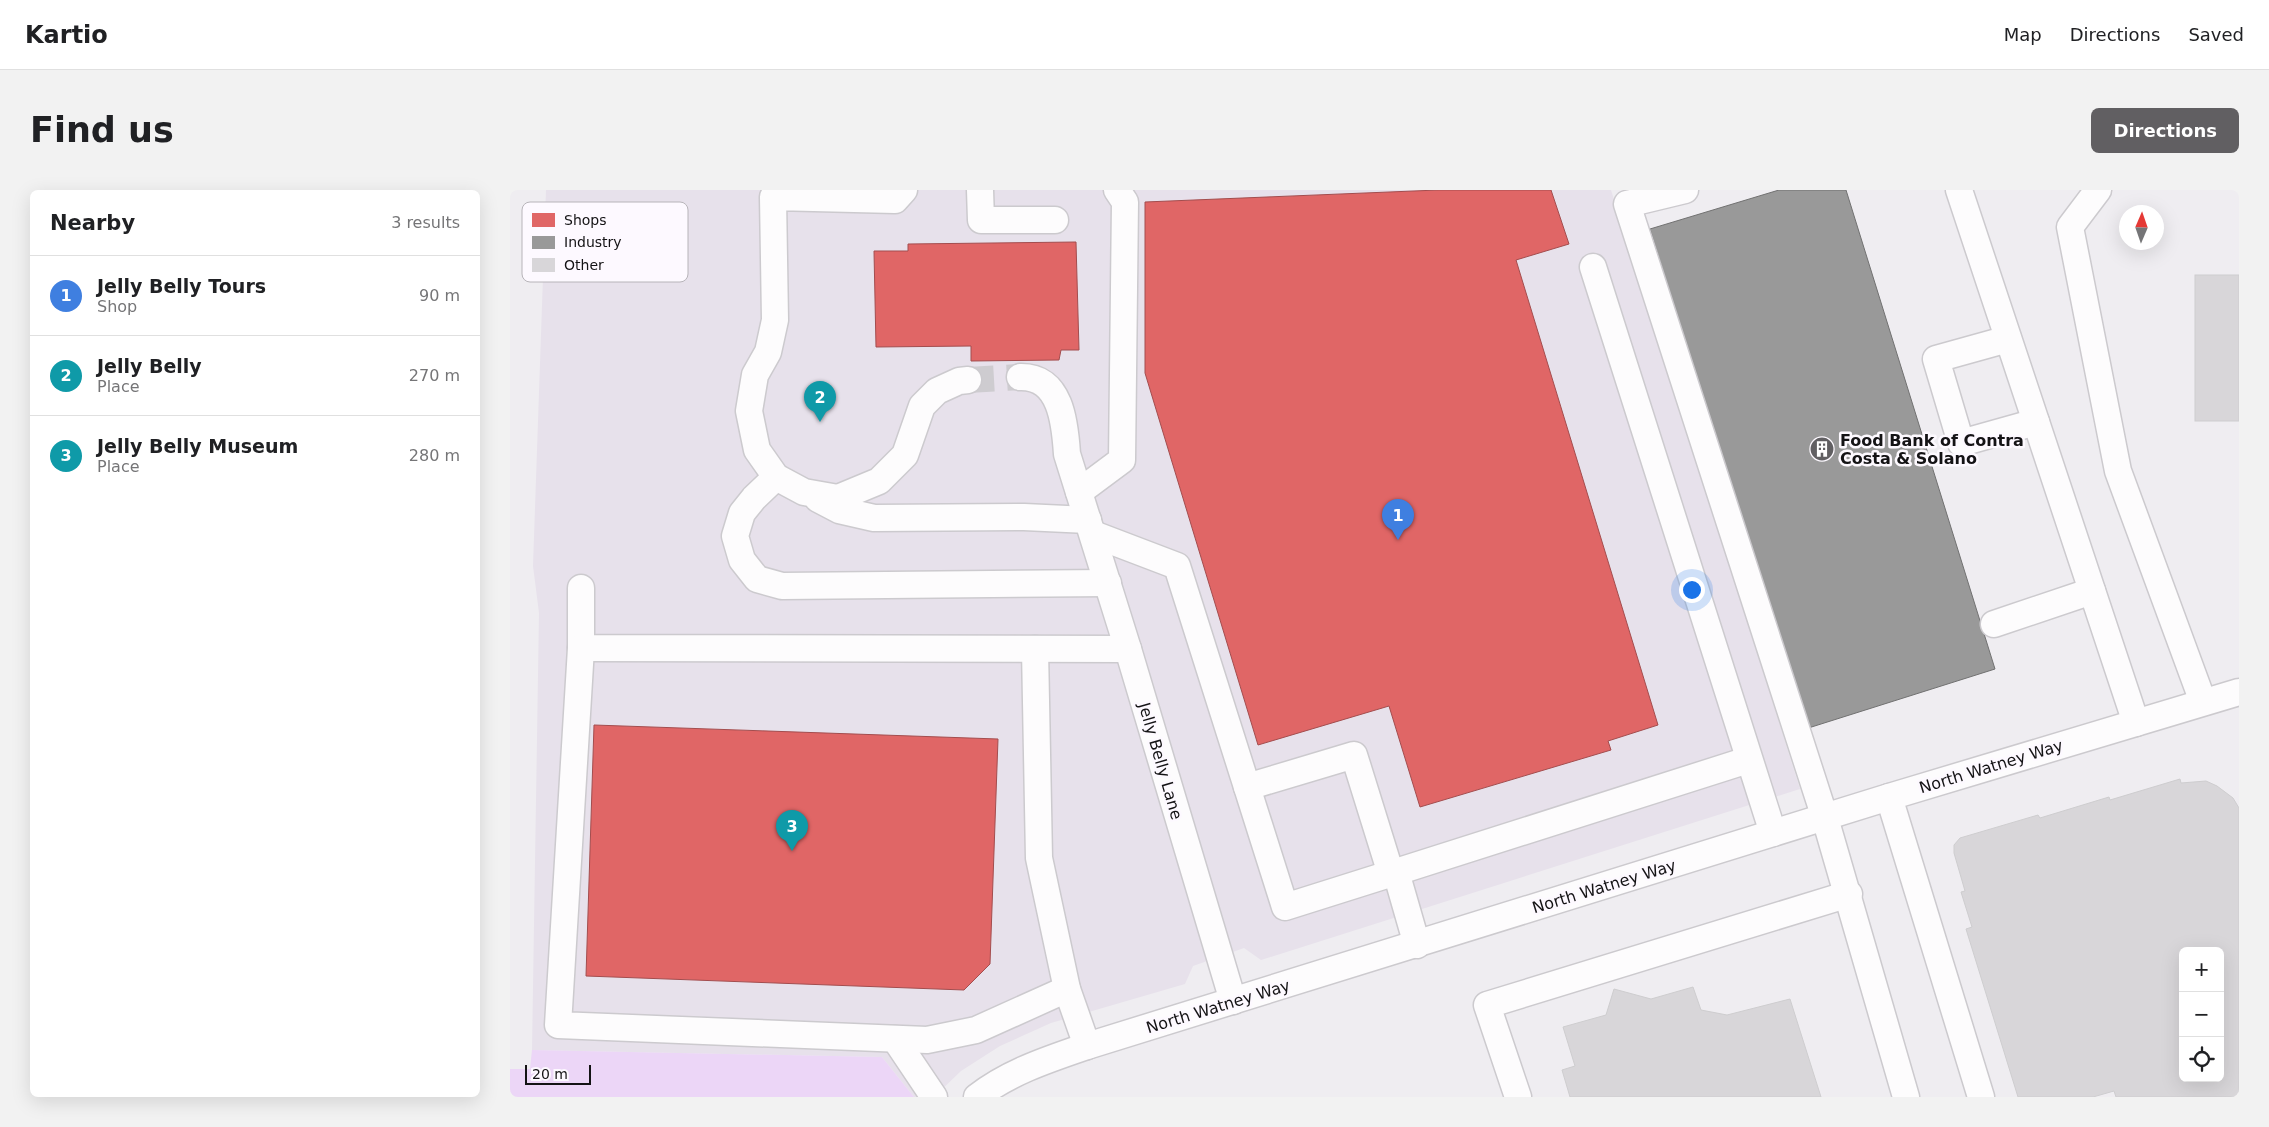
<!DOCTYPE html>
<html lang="en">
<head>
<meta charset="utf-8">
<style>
  :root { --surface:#fff; --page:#f2f2f2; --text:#202124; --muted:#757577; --line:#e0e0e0; --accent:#615f62 }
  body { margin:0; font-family:"DejaVu Sans",sans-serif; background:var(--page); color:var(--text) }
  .controls { position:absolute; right:15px; bottom:15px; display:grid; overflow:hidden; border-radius:8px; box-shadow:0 5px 20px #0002 }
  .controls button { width:45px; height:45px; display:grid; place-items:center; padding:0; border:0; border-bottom:1px solid var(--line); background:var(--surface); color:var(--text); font:25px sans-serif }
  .compass { position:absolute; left:1609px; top:15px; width:45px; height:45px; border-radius:50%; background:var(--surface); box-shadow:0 5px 20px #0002; rotate:2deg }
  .scale { position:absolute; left:15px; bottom:12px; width:66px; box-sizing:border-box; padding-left:5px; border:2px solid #141315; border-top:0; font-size:14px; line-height:18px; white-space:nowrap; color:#141315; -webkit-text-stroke:4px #fdf9ff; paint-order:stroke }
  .you { position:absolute; left:1181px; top:399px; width:18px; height:18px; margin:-12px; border:4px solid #fff; border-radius:50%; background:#1a73e8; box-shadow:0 0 0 8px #1a73e833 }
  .badge { display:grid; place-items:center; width:32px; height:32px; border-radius:50%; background:var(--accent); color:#fff; font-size:16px; font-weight:700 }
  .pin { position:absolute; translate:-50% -41px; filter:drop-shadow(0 1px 2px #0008) }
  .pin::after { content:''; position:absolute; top:26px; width:18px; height:15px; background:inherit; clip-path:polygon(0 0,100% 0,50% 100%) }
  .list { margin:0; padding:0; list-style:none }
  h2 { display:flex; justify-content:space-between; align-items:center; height:65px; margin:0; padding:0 20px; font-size:21px }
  h2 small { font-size:16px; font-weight:400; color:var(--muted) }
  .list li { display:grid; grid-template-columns:32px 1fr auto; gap:15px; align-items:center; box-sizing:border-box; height:80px; padding:0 20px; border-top:1px solid var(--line) }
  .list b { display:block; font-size:19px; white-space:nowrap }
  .list p { margin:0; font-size:16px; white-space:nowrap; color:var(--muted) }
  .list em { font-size:16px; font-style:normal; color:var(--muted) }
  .icon { flex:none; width:28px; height:28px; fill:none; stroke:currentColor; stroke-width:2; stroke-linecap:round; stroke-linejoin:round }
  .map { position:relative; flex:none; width:1729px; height:907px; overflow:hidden; border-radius:8px }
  header { display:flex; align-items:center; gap:30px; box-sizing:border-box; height:70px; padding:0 25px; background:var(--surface); border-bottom:1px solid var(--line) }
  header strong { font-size:24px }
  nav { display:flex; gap:28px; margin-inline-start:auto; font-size:18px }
  .intro { display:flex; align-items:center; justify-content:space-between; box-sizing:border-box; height:120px; padding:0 30px }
  h1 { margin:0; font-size:35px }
  .button { padding:12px 22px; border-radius:8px; background:var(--accent); color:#fff; font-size:18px; font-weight:700 }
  main { display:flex; gap:30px; padding:0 30px }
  aside { flex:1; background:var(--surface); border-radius:8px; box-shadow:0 5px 20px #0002 }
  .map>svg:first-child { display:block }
  .built { fill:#e7e1eb }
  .green { fill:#ecd6f7 }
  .shops { fill:#e06666; stroke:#a34d4e }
  .industry { fill:#999; stroke:#717171 }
  .building { fill:#d8d6d9; stroke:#cecdcf; fill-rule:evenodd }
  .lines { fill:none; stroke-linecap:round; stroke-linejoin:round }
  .minor-tunnel { stroke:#ceccd0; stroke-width:26; stroke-dasharray:26 13; stroke-linecap:butt }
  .minor-casing { stroke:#cccace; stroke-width:29 }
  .minor { stroke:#fdfcfd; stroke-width:26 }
  .labels { text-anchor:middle; stroke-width:5; stroke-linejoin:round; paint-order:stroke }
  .poi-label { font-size:16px; font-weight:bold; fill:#141315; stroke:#fdf9ff; text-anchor:start }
  .street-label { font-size:16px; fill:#141315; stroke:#fdf9ff }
  .key { fill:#fdf9ff; stroke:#b7b4b9; stroke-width:1 }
  .key-label { font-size:14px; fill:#141315 }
</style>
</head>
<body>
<header>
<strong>Kartio</strong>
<nav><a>Map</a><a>Directions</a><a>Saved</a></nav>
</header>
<div class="intro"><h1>Find us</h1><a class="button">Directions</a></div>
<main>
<aside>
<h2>Nearby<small>3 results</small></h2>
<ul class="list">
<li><span class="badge" style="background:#3f7fe0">1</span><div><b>Jelly Belly Tours</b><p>Shop</p></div><em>90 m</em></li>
<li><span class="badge" style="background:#0f9aa8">2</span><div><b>Jelly Belly</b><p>Place</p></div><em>270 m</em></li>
<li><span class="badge" style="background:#0f9aa8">3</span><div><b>Jelly Belly Museum</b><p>Place</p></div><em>280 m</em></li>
</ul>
</aside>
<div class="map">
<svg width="1729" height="907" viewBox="0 0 1729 907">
  <rect width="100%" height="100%" fill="#efedf1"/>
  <polygon class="built" points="36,0 1101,0 1290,599 751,770 734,758 683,776 675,794 541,833 490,856 451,881 424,907 404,907 372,867 22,860 29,423 23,376"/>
  <polygon class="green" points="22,860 372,867 404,907 0,907 0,879 20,879"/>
  <g class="shops">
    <polygon points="928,0 1041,0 1059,54 1006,70 1148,535 1098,551 1101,560 910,617 879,516 748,555 635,183 635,12"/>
    <polygon points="566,52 569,160 551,160 549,170 461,171 461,156 366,157 364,61 398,61 398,54"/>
    <polygon points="84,535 488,549 480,774 454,800 76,786"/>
  </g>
  <polygon class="industry" points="1269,0 1336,0 1485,479 1292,540 1140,39"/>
  <g class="building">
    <rect x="1685" y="85" width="44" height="146"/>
    <path d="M1670 589 1671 593 1696 591 1707 596 1723 608 1729 618V907H1606L1604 901 1583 907H1508L1456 739 1462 737 1451 702 1455 701 1444 663V655L1450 648 1528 625 1530 628 1599 607 1600 610ZM1673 761H1710V888H1673Z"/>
    <polygon points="1183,797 1191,820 1217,825 1280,809 1311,907 1060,907 1052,880 1065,876 1053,837 1096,825 1104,799 1141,809"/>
  </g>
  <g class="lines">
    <polyline class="minor-tunnel" points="458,190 510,187"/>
    <defs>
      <g id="minor">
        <polyline points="394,0 385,10 263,7 265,130 258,162 245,185 239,221 247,260 266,287 294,302 328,308 369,291 395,265 412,216 427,201 449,191 458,190"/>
        <polyline points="470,0 471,30 545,30"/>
        <polyline points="1175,0 1117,14 1315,628 1396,907"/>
        <polyline points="1449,0 1626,533"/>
        <polyline points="1588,0 1560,37 1608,281 1693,512"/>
        <polyline points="1083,77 1263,643"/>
        <polyline points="1498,149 1426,169 1451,253 1526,232"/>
        <path d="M510 187C551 186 555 233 557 264L618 459 723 811"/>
        <polyline points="266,287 244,308 232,323 225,346 232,370 247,389 272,396 598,393"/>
        <polyline points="569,302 612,270 615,12 607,0"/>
        <polyline points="308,309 329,320 364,328 514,327 578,330"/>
        <polyline points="583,344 667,376 775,717 886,682"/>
        <polyline points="71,398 71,458 618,459"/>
        <polyline points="1484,434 1582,401"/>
        <polyline points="71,458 48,835 417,850 466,840 557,799"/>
        <polyline points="525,459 529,668 557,799 577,856"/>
        <polyline points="737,597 844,565 881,684"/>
        <polyline points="1379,607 1471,907"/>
        <polyline points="907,755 886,682 1238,570"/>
        <polyline points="385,849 424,907"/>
        <path d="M467 907C499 882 539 869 577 856L1379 607 1729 502"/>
        <polyline points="1008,907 977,815 1339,704"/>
      </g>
    </defs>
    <use href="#minor" class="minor-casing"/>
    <use href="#minor" class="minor"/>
  </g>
  <defs>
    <symbol id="building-disc" viewBox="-11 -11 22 22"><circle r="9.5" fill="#615f62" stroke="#fdf9ff"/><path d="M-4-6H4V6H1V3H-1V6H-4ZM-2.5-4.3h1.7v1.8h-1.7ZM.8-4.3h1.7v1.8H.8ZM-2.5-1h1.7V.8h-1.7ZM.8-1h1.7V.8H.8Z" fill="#fff"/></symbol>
  </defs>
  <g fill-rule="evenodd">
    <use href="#building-disc" x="1298" y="245" width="28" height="28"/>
  </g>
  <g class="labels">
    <g class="poi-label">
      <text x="1330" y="256">Food Bank of Contra<tspan x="1330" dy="18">Costa &amp; Solano</tspan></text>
    </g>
    <g class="street-label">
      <text transform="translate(651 571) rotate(74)" y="6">Jelly Belly Lane</text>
      <text transform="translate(1481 576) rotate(-17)" y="6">North Watney Way</text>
      <text transform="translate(1094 696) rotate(-17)" y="6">North Watney Way</text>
      <text transform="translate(708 816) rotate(-17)" y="6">North Watney Way</text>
    </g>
  </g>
  <rect x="12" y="12" width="166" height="80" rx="8" class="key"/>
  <rect x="22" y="23" width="23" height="14" fill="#e06666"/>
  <rect x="22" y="46" width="23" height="13" fill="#999"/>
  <rect x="22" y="68" width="23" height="14" fill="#d8d6d9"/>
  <g class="key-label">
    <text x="54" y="35">Shops</text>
    <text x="54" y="57">Industry</text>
    <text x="54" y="80">Other</text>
  </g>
</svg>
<div class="controls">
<button>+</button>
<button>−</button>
<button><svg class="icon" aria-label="locate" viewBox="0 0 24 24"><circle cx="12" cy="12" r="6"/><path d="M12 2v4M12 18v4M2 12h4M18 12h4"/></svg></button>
</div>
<svg class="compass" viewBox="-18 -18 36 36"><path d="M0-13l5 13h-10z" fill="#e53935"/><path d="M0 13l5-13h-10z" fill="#757577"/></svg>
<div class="scale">20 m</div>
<div class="you"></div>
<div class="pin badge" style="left:888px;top:350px;background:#3f7fe0">1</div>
<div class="pin badge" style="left:310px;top:232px;background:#0f9aa8">2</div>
<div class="pin badge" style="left:282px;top:661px;background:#0f9aa8">3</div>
</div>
</main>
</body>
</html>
